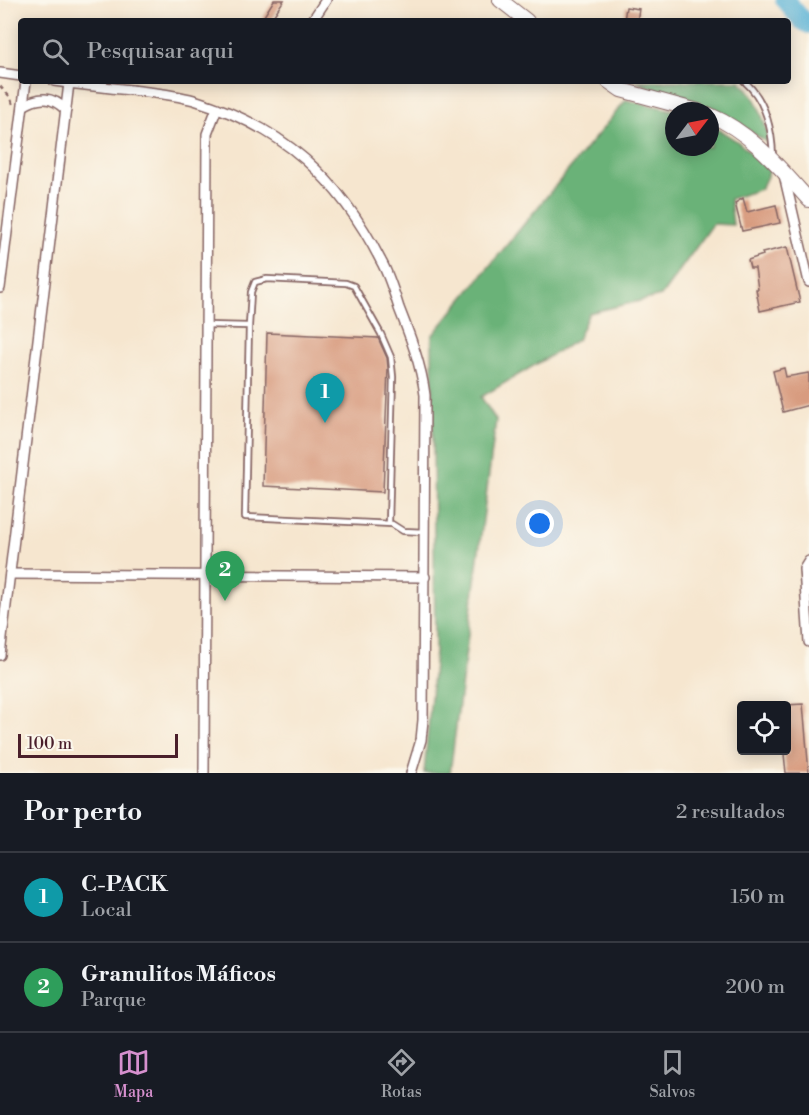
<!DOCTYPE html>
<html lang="pt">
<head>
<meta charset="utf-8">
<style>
  :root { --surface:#171b24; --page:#20242c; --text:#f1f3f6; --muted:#9ea1a6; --line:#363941; --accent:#d690ce }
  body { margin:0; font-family:"Libre Bodoni",serif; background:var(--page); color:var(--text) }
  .controls { position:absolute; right:18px; bottom:18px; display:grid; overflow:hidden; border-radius:6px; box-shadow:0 3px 15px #0003 }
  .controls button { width:54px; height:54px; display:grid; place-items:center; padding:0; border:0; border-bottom:2px solid var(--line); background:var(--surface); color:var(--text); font:30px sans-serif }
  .compass { position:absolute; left:665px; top:102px; width:54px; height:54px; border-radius:50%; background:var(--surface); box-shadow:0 3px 15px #0003; rotate:58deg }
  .scale { position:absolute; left:18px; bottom:15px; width:160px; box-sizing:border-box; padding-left:6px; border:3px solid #4a1f2b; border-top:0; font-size:16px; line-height:21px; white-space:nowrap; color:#4a1f2b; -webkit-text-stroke:4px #fbf7ec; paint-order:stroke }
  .you { position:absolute; left:540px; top:524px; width:21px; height:21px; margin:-15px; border:4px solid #fff; border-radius:50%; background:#1a73e8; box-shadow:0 0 0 9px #1a73e833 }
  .badge { display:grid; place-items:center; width:39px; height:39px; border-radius:50%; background:var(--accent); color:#fff; font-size:20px; font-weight:700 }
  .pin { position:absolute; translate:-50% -50px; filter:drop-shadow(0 2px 3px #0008) }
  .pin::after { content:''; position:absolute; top:32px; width:21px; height:18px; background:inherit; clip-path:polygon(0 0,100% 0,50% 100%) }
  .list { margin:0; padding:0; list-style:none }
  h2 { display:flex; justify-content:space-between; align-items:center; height:78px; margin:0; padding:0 24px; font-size:26px }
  h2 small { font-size:20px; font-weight:400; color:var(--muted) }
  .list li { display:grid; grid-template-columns:39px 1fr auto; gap:18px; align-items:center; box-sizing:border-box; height:90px; padding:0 24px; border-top:2px solid var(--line) }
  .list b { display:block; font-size:22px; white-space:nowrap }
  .list p { margin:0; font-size:20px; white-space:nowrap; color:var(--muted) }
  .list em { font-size:20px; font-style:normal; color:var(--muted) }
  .icon { flex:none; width:33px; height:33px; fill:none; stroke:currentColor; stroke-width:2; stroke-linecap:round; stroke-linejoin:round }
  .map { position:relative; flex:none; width:809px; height:773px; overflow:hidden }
  .search { position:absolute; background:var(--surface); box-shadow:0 3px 15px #0003; left:18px; right:18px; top:18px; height:66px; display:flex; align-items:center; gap:15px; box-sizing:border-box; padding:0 21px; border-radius:6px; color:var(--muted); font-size:22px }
  .sheet { height:258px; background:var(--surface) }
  nav { display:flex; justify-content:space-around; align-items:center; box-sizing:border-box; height:84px; border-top:2px solid var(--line); background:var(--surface); font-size:16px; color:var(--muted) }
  nav a { display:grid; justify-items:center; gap:3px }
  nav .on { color:var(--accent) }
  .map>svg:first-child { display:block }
  .forest { fill:#6ab278; stroke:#5a6852; stroke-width:1.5 }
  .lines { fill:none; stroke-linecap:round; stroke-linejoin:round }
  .river { stroke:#57b0d4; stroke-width:20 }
  .building { fill:#d89b7f }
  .lane-casing { stroke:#866564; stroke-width:8 }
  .street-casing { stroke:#866564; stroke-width:12 }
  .secondary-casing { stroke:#866564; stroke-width:16 }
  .path { stroke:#866564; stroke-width:2; stroke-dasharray:4.5 4.5; stroke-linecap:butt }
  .lane { stroke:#fff; stroke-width:4.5 }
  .street { stroke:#fff; stroke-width:9 }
  .secondary { stroke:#fff; stroke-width:14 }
</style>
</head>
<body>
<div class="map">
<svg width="809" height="773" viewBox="0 0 809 773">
  <rect width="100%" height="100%" fill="#fbf7ec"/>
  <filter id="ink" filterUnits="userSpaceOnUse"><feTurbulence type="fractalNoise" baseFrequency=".0167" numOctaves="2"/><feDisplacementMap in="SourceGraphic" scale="12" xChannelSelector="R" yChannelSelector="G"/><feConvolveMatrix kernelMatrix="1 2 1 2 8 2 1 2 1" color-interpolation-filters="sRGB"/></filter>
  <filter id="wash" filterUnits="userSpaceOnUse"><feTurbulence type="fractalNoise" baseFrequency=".008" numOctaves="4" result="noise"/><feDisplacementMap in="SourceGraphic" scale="24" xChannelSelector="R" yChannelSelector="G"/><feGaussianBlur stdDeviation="1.35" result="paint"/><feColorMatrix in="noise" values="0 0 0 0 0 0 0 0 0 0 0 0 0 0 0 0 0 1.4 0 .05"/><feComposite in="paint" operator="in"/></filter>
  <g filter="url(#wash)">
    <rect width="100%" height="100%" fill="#f6e6cf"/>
    <g class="forest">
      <path d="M635 81H740C759 97 764 122 771 145L714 108 668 95Z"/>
      <polygon points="626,100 677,111 674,111 674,147 710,147 710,124 737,141 770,170 761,189 730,199 733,225 713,224 661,296 589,313 577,340 481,397 496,420 450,773 424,773 435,652 432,336"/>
    </g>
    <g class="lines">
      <polyline class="river" points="785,0 802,20 809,24"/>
    </g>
    <g id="blocks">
      <g class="building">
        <polygon points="274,0 284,0 270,21 261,21"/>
        <polygon points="626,7 639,9 637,21 624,21"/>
        <polygon points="743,198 747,212 776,205 780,223 742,231 735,203"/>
        <polygon points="787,247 800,302 760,311 756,289 758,289 755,268 750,268 748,260 763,255 762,253"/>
        <polygon points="267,333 378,338 387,358 388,368 383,492 263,486"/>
        <polygon points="784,368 786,377 809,373 809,405 783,412 773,371"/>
        <polygon points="803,704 809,773 786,773 784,754 788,754 786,705"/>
      </g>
    </g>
  </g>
  <g filter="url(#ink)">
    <use href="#blocks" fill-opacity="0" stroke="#866564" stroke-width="1.5"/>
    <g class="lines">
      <defs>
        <g id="lane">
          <path d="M744 81C765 99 772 129 773 156"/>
          <polyline points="207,325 249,326 245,517 392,524 403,531 425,532"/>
          <polyline points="249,326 251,292 255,282 267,279 346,283 354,286 381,334 391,357 393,377 389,523"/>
        </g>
        <g id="street">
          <polyline points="312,21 326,0"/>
          <polyline points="0,73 21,76"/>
          <path d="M54 81C82 85 111 88 140 91 157 93 176 95 194 100 283 127 339 178 381 261 389 275 394 292 399 308 410 336 421 364 425 395L423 720 421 740 411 773"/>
          <path d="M23 106C39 96 52 96 66 110"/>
          <polyline points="784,175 809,282"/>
          <polyline points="0,288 26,81"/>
          <polyline points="809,561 804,569 809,642"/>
          <polyline points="10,574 425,577"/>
          <polyline points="0,655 69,83"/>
          <polyline points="204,773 207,134 217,108"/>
        </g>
        <g id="secondary">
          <polyline points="500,0 527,21"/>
          <polyline points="608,81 621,90 698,111"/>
          <path d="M710 115C752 133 779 167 809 200"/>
        </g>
      </defs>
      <use href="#lane" class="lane-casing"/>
      <use href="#street" class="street-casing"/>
      <use href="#secondary" class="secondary-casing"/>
      <polyline class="path" points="0,86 11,98 13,105"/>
      <use href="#lane" class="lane"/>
      <use href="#street" class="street"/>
      <use href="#secondary" class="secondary"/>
    </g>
  </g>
</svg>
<div class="controls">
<button><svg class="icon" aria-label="locate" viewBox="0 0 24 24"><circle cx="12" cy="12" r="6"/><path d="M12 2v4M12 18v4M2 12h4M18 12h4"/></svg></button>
</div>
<svg class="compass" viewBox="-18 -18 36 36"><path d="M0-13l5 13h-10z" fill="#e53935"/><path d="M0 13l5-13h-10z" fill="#9ea1a6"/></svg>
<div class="scale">100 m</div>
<div class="you"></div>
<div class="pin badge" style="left:325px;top:423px;background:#0f9aa8">1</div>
<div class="pin badge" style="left:225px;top:601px;background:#2e9e5b">2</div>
<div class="search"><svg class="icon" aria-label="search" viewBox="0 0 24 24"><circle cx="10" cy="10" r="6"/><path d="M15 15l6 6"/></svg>Pesquisar aqui</div>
</div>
<section class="sheet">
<h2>Por perto<small>2 resultados</small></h2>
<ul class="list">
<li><span class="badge" style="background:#0f9aa8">1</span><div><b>C-PACK</b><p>Local</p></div><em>150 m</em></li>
<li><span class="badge" style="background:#2e9e5b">2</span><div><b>Granulitos Máficos</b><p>Parque</p></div><em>200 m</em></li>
</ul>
</section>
<nav>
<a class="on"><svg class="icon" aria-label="map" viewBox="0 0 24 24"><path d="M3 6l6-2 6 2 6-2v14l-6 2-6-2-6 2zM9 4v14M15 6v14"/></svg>Mapa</a>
<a><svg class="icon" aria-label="directions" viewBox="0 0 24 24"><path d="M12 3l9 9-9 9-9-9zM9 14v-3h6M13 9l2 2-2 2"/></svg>Rotas</a>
<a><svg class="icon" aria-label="saved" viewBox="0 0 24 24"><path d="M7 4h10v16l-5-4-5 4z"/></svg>Salvos</a>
</nav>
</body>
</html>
